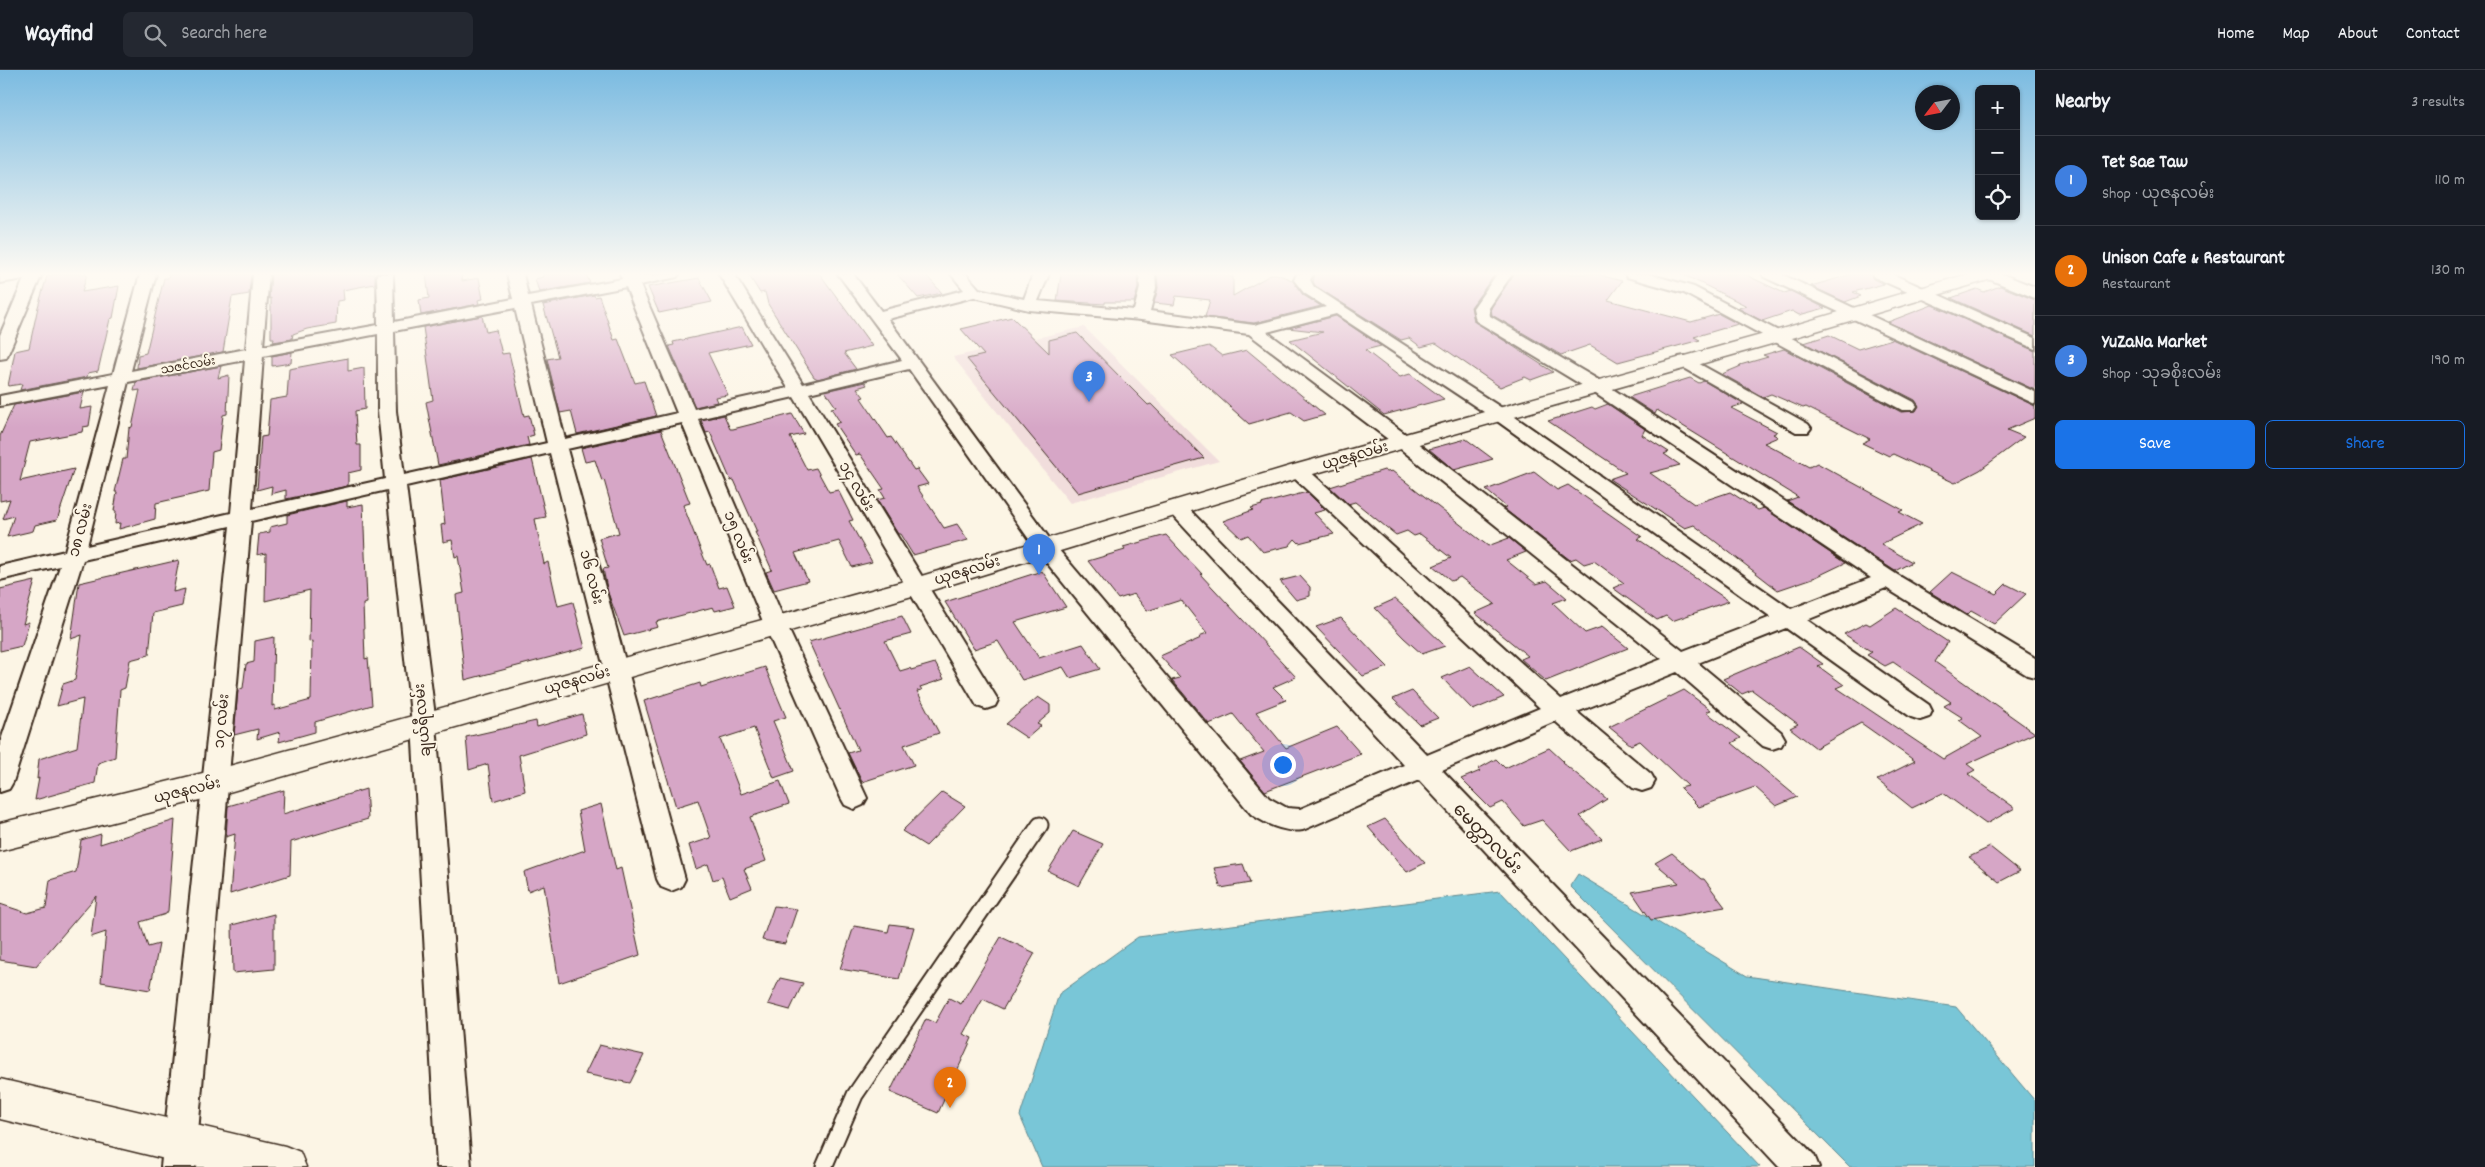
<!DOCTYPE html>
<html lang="en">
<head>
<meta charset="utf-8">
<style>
  :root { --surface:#171b24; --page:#242831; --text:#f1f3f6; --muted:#9ea1a6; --line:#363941; --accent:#1a73e8 }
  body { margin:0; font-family:Dekko,"Noto Sans Myanmar",sans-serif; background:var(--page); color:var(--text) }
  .controls { position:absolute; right:15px; top:15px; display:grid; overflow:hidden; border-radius:8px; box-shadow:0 1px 4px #0004 }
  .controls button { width:45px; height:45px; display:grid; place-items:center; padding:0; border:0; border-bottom:1px solid var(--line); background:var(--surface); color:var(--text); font:25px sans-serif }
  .compass { position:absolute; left:1915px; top:15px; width:45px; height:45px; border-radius:50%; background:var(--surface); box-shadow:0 1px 4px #0004; rotate:238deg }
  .you { position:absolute; left:1282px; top:694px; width:18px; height:18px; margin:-12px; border:4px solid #fff; border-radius:50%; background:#1a73e8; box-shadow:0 0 0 8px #1a73e833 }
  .badge { display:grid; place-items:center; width:32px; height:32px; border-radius:50%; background:var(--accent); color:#fff; font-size:16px; font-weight:700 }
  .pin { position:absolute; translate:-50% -41px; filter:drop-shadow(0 1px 2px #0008) }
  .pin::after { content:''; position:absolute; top:26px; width:18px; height:15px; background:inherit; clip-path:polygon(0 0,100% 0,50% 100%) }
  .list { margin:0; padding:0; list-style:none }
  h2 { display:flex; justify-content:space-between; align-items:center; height:65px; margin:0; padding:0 20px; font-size:21px }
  h2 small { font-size:16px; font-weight:400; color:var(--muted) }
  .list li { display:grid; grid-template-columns:32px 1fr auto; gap:15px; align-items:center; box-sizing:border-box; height:90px; padding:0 20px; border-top:1px solid var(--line) }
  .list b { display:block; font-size:19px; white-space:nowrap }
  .list p { margin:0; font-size:16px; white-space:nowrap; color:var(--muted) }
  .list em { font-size:16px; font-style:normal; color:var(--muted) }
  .actions { display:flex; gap:10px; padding:15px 20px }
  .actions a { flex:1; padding:11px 0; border:1px solid var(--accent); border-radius:8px; text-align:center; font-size:18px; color:var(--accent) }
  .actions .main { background:var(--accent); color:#fff }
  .icon { flex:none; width:28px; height:28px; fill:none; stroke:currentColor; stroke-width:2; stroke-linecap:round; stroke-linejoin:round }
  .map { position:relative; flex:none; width:2035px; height:1097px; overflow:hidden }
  header { display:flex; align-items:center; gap:30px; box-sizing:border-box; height:70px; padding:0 25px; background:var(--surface); border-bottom:1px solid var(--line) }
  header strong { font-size:24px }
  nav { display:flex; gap:28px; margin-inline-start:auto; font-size:18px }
  .search { width:350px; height:45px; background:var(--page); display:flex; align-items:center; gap:12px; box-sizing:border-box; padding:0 18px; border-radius:8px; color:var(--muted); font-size:19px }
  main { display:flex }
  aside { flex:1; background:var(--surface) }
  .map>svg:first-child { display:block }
  .built { fill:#f1dddc }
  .water { fill:#79c6d7; stroke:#60888d }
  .building { fill:#d6a6c6; stroke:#3b2a1e }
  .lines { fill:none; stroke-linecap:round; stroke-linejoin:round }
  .lane-casing { stroke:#3b2a1e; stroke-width:19 }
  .street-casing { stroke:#3b2a1e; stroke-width:4 }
  .secondary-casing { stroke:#3b2a1e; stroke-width:3 }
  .primary-casing { stroke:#3b2a1e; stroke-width:3 }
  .lane { stroke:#fcf5e5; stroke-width:15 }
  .street { fill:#fcf5e5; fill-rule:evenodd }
  .secondary { fill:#fcf5e5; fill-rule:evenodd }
  .primary { fill:#fcf5e5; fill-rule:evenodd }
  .labels { text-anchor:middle; stroke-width:4; stroke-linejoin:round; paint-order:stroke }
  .far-street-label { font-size:12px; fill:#3b2a1e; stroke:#fcf5e5 }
  .street-label { font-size:15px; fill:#3b2a1e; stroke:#fcf5e5 }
  .near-street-label { font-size:18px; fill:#3b2a1e; stroke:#fcf5e5 }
</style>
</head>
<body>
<header>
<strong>Wayfind</strong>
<div class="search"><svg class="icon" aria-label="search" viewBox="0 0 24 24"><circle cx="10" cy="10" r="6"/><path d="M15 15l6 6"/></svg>Search here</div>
<nav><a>Home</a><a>Map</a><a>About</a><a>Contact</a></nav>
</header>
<main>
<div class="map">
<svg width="2035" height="1097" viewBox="0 0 2035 1097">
  <rect width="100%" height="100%" fill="#fcf5e5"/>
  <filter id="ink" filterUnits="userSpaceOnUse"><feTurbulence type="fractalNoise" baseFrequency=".02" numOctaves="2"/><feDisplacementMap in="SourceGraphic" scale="10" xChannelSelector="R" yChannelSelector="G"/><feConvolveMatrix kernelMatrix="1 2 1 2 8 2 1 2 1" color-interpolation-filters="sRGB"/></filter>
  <g filter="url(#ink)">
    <polygon class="built" points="1084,257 1219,391 1070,433 953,287"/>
    <g class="water">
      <polygon points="1578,804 1747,906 1956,937 2035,1031 2035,1097 1850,1097 1570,816"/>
      <polygon points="1500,821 1760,1097 1042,1097 1020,1046 1059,924 1138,867"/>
    </g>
    <g class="building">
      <polygon points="57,204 87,204 82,222 119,216 113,248 110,249 98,301 88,303 87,307 20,320 22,314 8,316 15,281 29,278 38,237 47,206"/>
      <polygon points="169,204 251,204 249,224 232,227 223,282 137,298 138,285 146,283 164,208 168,208"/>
      <polygon points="271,204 375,204 375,214 343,220 344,230 337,231 336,254 307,259 293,264 292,269 273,272 274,268 271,268 271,228 269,229"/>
      <polygon points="426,204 461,204 462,211 479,208 483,229 478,230 479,234 421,245 419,230 429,228"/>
      <polygon points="542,204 586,204 590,213 539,222 535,209 543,207"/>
      <polygon points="748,204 820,204 872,276 844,283 856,299 818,309 814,307 768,234 765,222 760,223"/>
      <polygon points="897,204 925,204 942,223 918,228"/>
      <polygon points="1061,204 1137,204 1138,218 1134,232 1105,232 1105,234 1057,231"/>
      <polygon points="1157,204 1224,204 1224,206 1233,207 1233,226 1272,204 1277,204 1292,210 1303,225 1321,236 1254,253 1205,247 1210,230 1176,226 1174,235 1154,233 1158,218"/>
      <polygon points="1315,204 1495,204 1471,237 1474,251 1553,302 1531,310 1525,307 1500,317 1436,273 1421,277 1409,268 1401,270 1315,216 1313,212"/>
      <polygon points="1514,204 1596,204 1622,211 1608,230 1691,252 1719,244 1738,254 1694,267 1700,270 1618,292 1590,275 1561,285 1492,245 1491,238"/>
      <polygon points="1682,204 1744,204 1784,223 1791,221 1825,238 1799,245 1792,241 1762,251 1738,238 1747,236"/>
      <polygon points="1853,204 1870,204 1873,209 1884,214 1853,222 1861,226 1845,232 1811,216"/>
      <polygon points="699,208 712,232 659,243 648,217"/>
      <polygon points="2000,216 2035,230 2035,266 1951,228 1977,219 1984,222"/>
      <polygon points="594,225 595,227 599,226 614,270 618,269 635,313 644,311 656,346 577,364 571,341 560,343 547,289 558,287 543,235"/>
      <polygon points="1932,235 2035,281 2035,320 1888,252"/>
      <polygon points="482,246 486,262 496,260 502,284 509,283 524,346 529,345 534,365 527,367 529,375 438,395 426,332 433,330 423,257"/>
      <polygon points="1336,246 1381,276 1365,280 1400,307 1410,304 1444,329 1384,345 1290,270 1323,262 1288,258"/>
      <polygon points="1012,247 1049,283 1049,270 1077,263 1123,310 1148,335 1151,334 1204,388 1078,423 967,289 984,285 961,259"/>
      <polygon points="742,257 751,274 708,283 728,325 715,327 717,332 695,337 669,276 674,275 673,272"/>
      <polygon points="1829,265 1858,279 1892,269 2035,336 2035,348 2007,360 2024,367 1980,400 1955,413 1893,384 1889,386 1862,373 1870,369 1806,337 1803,338 1771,324 1763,327 1722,304 1741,296 1740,295 1768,287 1763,285 1784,279 1901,342 1916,341 1919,336 1915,330 1804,273"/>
      <polygon points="1209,276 1222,286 1247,280 1325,345 1304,351 1291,342 1249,354 1172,285"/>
      <polygon points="292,282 291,293 272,296 272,286"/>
      <polygon points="348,288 348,301 364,298 365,339 355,341 357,375 361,375 361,400 348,403 348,416 286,429 286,420 271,424 272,416 257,420 261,367 267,366 270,330 287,327 289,299"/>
      <polygon points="221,296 218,308 229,305 227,344 223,345 219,380 212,382 209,421 156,433 155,449 119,459 120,453 115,454 116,441 114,441 117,422 115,422 123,389 126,389 129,358 132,357 140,320 134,321 136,312"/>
      <polygon points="1690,308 1699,313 1704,311 1743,334 1731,338 1777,362 1773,364 1778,367 1764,373 1809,397 1817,393 1903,440 1899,442 1922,454 1881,474 1912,492 1895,501 1787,431 1798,427 1657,340 1655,344 1629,327"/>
      <polygon points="865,312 867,315 857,318 864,327 861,328 888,368 891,367 914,400 917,399 928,414 917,417 944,458 957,454 968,470 913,485 900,464 898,464 877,430 885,428 880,420 884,419 860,384 856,385 835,354 840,352 831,338 836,337 825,321"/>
      <polygon points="84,322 80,339 92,337 89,356 83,357 82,362 30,372 20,411 74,399 57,450 35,455 33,461 7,467 14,446 3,449 10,429 0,431 0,366 14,335"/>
      <polygon points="1608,334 1645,359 1642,365 1669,382 1664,384 1680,395 1650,403 1694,434 1730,422 1758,440 1764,438 1845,493 1816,507 1778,520 1694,455 1685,458 1609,409 1626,403 1548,351 1592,337 1595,339"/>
      <polygon points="792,344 804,364 790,367 807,400 816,398 829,422 838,420 853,450 849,451 872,492 852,497 839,471 795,483 808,511 774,520 766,502 772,500 755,462 757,462 734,410 731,411 710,362 706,363 701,350 724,345 730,359 733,359"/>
      <polygon points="661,360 690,433 683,435 699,476 707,495 710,494 719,518 727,516 735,536 715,541 713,537 656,552 658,557 624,566 608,523 603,499 608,498 599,468 619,463 604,410 602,411 595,390 585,392 581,378"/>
      <polygon points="1466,369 1493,389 1454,400 1429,379"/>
      <polygon points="532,389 546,447 535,449 544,494 548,492 558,536 573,532 585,578 465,610 456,525 464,523 458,486 455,487 452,470 443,472 441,455 445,454 440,410"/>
      <polygon points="1384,400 1387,402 1392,401 1488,476 1509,468 1526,482 1506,490 1536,514 1547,511 1567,528 1553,533 1585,563 1602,557 1628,578 1546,611 1521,589 1528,586 1475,543 1495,534 1460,507 1452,511 1433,496 1451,488 1420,464 1414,466 1407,461 1396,465 1355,432 1348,434 1330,417"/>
      <polygon points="1534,402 1557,420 1568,415 1642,467 1638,469 1729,531 1672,551 1666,546 1657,550 1613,518 1624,513 1594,491 1584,494 1576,488 1570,490 1503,438 1506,437 1486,420"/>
      <polygon points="1307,422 1325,440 1314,443 1334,464 1299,473 1295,469 1289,476 1263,482 1248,465 1241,468 1223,451 1253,440 1251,438 1262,435 1261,434"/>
      <polygon points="347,431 347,437 363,434 367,533 363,534 365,589 368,588 372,635 315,652 315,662 279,672 280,662 257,669 258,659 234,665 238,620 243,618 246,594 254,592 255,571 274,567 272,636 275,635 275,640 311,630 312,571 309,572 310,520 265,531 266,483 257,485 259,464 270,462 270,457 287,453 287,445"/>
      <polygon points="1166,465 1202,504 1200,504 1296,607 1273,617 1286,630 1256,642 1286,678 1337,657 1361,684 1265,721 1240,691 1264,682 1233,644 1209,654 1172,610 1180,608 1160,586 1201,568 1199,566 1207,563 1181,530 1147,541 1134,524 1118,529 1088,491 1125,480 1123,477"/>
      <polygon points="179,490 173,522 185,519 182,536 153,543 149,585 130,590 125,618 120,620 115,687 98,693 95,713 35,730 39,708 37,709 39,689 77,677 83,629 57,636 63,614 75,610 82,565 71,569 79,513"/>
      <polygon points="1042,501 1066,537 1015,552 1039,588 1083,574 1100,599 1070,608 1063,597 1022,610 998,571 974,579 945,532"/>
      <polygon points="1952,502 1996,524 2006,514 2026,524 1994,554 1971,541 1967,545 1930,522"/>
      <polygon points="1300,506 1310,517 1310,526 1296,530 1280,511"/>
      <polygon points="35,511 23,554 29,552 22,576 0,581 0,519"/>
      <polygon points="1395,529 1411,543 1445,576 1422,584 1404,568 1375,538"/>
      <polygon points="1896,538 1948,572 1935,592 2035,663 1967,694 1975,700 1968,704 2015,738 1986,754 1943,723 1912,738 1877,710 1915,691 1861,653 1816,678 1790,658 1798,654 1752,620 1742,624 1723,609 1799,577 1823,594 1818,596 1844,615 1837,618 1943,689 1982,667 1959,650 1963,648 1944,636 1951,632 1893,592 1885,596 1867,585 1872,582 1844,564 1866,553 1870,555"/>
      <polygon points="902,546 911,564 885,571 900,601 910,598 911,600 935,593 944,609 920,617 922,620 917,621 939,663 904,675 914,695 862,712 848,683 858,680 809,572"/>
      <polygon points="1341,548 1378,587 1388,597 1363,606 1316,557"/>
      <polygon points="1470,596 1504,627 1473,640 1442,608"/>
      <polygon points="765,597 786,647 773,651 794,701 774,708 754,658 720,669 741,724 780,711 789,734 750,747 766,791 744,799 752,818 730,827 722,807 713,810 708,794 696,799 689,775 711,768 698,730 676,737 644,631 700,613 701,617"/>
      <polygon points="1684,620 1711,640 1706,642 1741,668 1732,673 1797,727 1776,736 1755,717 1699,737 1680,718 1688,716 1640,671 1631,675 1609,657"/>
      <polygon points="1412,621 1438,648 1420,655 1393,629"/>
      <polygon points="1038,627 1050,635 1050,643 1037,654 1041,656 1027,668 1006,654"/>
      <polygon points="582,644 586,664 519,685 525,721 493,731 488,694 469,700 466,667 536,651 537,657"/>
      <polygon points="1549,678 1563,691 1562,692 1607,729 1580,746 1602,769 1571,781 1542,750 1524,756 1503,732 1490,738 1461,709 1480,701 1478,699 1496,689 1505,698"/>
      <polygon points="366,719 368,749 291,772 290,805 230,824 235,764 226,767 228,736 284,720 283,744"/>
      <polygon points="942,722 965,736 926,776 902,761"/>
      <polygon points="601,734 616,800 621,798 640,885 559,913 544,815 528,821 524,802 585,780 578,741"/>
      <polygon points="1385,749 1425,793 1407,802 1368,757"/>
      <polygon points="175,750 168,841 166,844 140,852 148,877 159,874 150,920 101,912 106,862 91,867 96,826 36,896 0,890 0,834 27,843 46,838 50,810 76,802 81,770 101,764 100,774"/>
      <polygon points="1073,761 1103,774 1079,816 1048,801"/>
      <polygon points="1990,777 2020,801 1999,812 1969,787"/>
      <polygon points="1672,783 1702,809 1704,809 1725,837 1651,850 1632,822 1679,813 1655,793"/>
      <polygon points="1243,794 1250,813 1221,818 1214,798"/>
      <polygon points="774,836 797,839 785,874 762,870"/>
      <polygon points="274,844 274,899 233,903 232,855"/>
      <polygon points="890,854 914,857 899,909 840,899 854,856 888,862"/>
      <polygon points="1001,867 1035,883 1003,939 983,929 963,964 972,968 938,1043 890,1022 926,949 935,953 949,928 961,934"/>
      <polygon points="780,908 803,913 790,940 768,934"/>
      <polygon points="599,975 644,985 630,1013 585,1004"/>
    </g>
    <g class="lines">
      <defs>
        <polyline id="lane" points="824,1097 855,1025 1040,755"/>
        <g id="street">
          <polygon points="0,204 42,204 8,284 6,288 0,289 0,265 24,209 0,213"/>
          <path d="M140 204H156L131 301 246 279 253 204H269L263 276 378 255 377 204H393L394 252 513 229 507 204H523L528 226 622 209 620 204H636V206L679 204 677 207 640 215 694 339 788 318 719 204H734L803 314 902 290 838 204H853L881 241 964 220 951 204H966L979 219 1024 229 1033 204H1049L1038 231 1134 240 1140 218 1139 204H1155L1156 218 1150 241 1254 255 1326 237 1304 223 1294 210 1297 204H1313L1310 210 1314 217 1505 340 1791 539 1871 508 1590 320 1476 251 1473 238 1497 204H1512L1489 238 1490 246 1602 312 1896 504 2035 588V607L2027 605 1886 518 1807 550 1929 635 1932 641 1929 647 1920 650 1911 647 1786 558 1698 593 1781 662 1785 669 1781 676 1772 679 1763 676 1677 602 1577 642 1651 704 1655 711 1651 718 1642 721 1633 718 1555 651 1442 700 1814 1085 1819 1097H1779L1419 710 1303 760C1284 763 1266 754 1251 744L1038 482 909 299 809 323 998 630 995 636 986 639 977 636 794 327 698 349 786 554 867 728 863 735 854 739 845 735 841 728 764 554 682 353 567 379 685 809 681 817 671 821 661 817 657 809 550 383 406 416 436 654 471 1097H437L412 654 387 420 251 451 195 1097H161L230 456 83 490 13 712 9 719 0 722V673L60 496 0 510V496L65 481 110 315 0 336V326L113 304ZM626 217 677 343 565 369 531 235ZM974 227 1029 240 1141 250 1249 264 1397 376 1662 589 1561 629 1305 397H1291L1288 401 1291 405 1540 638 1427 685 1183 433 1176 431 1169 433 1166 437 1169 441 1404 695 1300 739 1287 738 1269 728 1052 472 888 249ZM515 238 547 373 404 405 396 341 394 261ZM1336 244 1493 348 1771 547 1683 581 1411 368 1267 262ZM378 264V341L385 409 252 439 263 286ZM245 290 231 443 87 476 128 312Z"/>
          <polygon points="1625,204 1649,204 1694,217 1914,332 1917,336 1914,340 1902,340 1684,223 1627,207"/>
          <polygon points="1762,204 1781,204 2035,322 2035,334 1764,207"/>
          <polygon points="1872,204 1892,204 2035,268 2035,279 1874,207"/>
          <polygon points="1982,204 2002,204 2035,217 2035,228 1984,207"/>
          <polygon points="1685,286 1808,354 1811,358 1808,362 1796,362 1679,295 1677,291 1679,287"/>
        </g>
        <polygon id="secondary" points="1968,204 1997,204 1995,208 1782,271 1306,406 926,522 215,726 0,781 0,753 215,700 908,510 1290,396 1768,263"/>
        <polygon id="primary" points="0,1009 285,1076 300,1082 306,1097 198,1097 0,1049"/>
      </defs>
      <use href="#lane" class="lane-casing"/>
      <use href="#street" class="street-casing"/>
      <use href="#secondary" class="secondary-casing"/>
      <use href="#primary" class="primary-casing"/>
      <use href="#lane" class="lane"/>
      <use href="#street" class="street"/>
      <use href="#secondary" class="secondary"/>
      <use href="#primary" class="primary"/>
    </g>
  </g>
  <linearGradient id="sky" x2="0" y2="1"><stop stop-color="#7bbbe1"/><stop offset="0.57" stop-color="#fefaf3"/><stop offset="1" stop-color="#fefaf3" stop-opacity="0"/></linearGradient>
  <rect width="2035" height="358" fill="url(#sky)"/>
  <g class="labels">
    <g class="far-street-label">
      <text transform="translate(188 295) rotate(-10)" y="4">သဇင်လမ်း</text>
    </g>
    <g class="street-label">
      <text transform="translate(1355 385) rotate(-16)" y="5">ယုဇနလမ်း</text>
      <text transform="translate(857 416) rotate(59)" y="5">၁၄ လမ်း</text>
      <text transform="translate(80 460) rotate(-75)" y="5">၁၈ လမ်း</text>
      <text transform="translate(739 467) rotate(68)" y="5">၁၅ လမ်း</text>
      <text transform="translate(967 500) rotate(-17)" y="5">ယုဇနလမ်း</text>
      <text transform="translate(592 507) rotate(75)" y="5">၁၆ လမ်း</text>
      <text transform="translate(577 610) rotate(-16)" y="5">ယုဇနလမ်း</text>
      <text transform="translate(422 650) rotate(-95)" y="5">ချယ်ရီလမ်း</text>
      <text transform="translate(221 651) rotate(-85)" y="5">၁၇ လမ်း</text>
      <text transform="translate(187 720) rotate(-14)" y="5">ယုဇနလမ်း</text>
    </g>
    <g class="near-street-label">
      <text transform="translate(1488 768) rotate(46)" y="6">မေတ္တာလမ်း</text>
    </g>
  </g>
</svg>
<div class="controls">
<button>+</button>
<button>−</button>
<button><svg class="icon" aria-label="locate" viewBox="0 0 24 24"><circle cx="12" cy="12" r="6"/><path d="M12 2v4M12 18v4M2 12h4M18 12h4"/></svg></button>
</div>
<svg class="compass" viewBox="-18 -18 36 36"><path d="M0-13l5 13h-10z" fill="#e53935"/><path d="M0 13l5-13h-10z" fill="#9ea1a6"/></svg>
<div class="you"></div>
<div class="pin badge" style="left:1039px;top:505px;background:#3f7fe0">1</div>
<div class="pin badge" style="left:950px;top:1038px;background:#e8710a">2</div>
<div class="pin badge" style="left:1089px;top:332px;background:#3f7fe0">3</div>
</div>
<aside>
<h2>Nearby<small>3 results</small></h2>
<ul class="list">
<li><span class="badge" style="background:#3f7fe0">1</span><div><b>Tet Sae Taw</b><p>Shop · ယုဇနလမ်း</p></div><em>110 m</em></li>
<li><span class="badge" style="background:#e8710a">2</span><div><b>Unison Cafe &amp; Restaurant</b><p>Restaurant</p></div><em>130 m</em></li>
<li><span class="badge" style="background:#3f7fe0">3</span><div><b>YuZaNa Market</b><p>Shop · သုခစိုးလမ်း</p></div><em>190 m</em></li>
</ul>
<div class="actions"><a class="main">Save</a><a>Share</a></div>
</aside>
</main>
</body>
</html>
